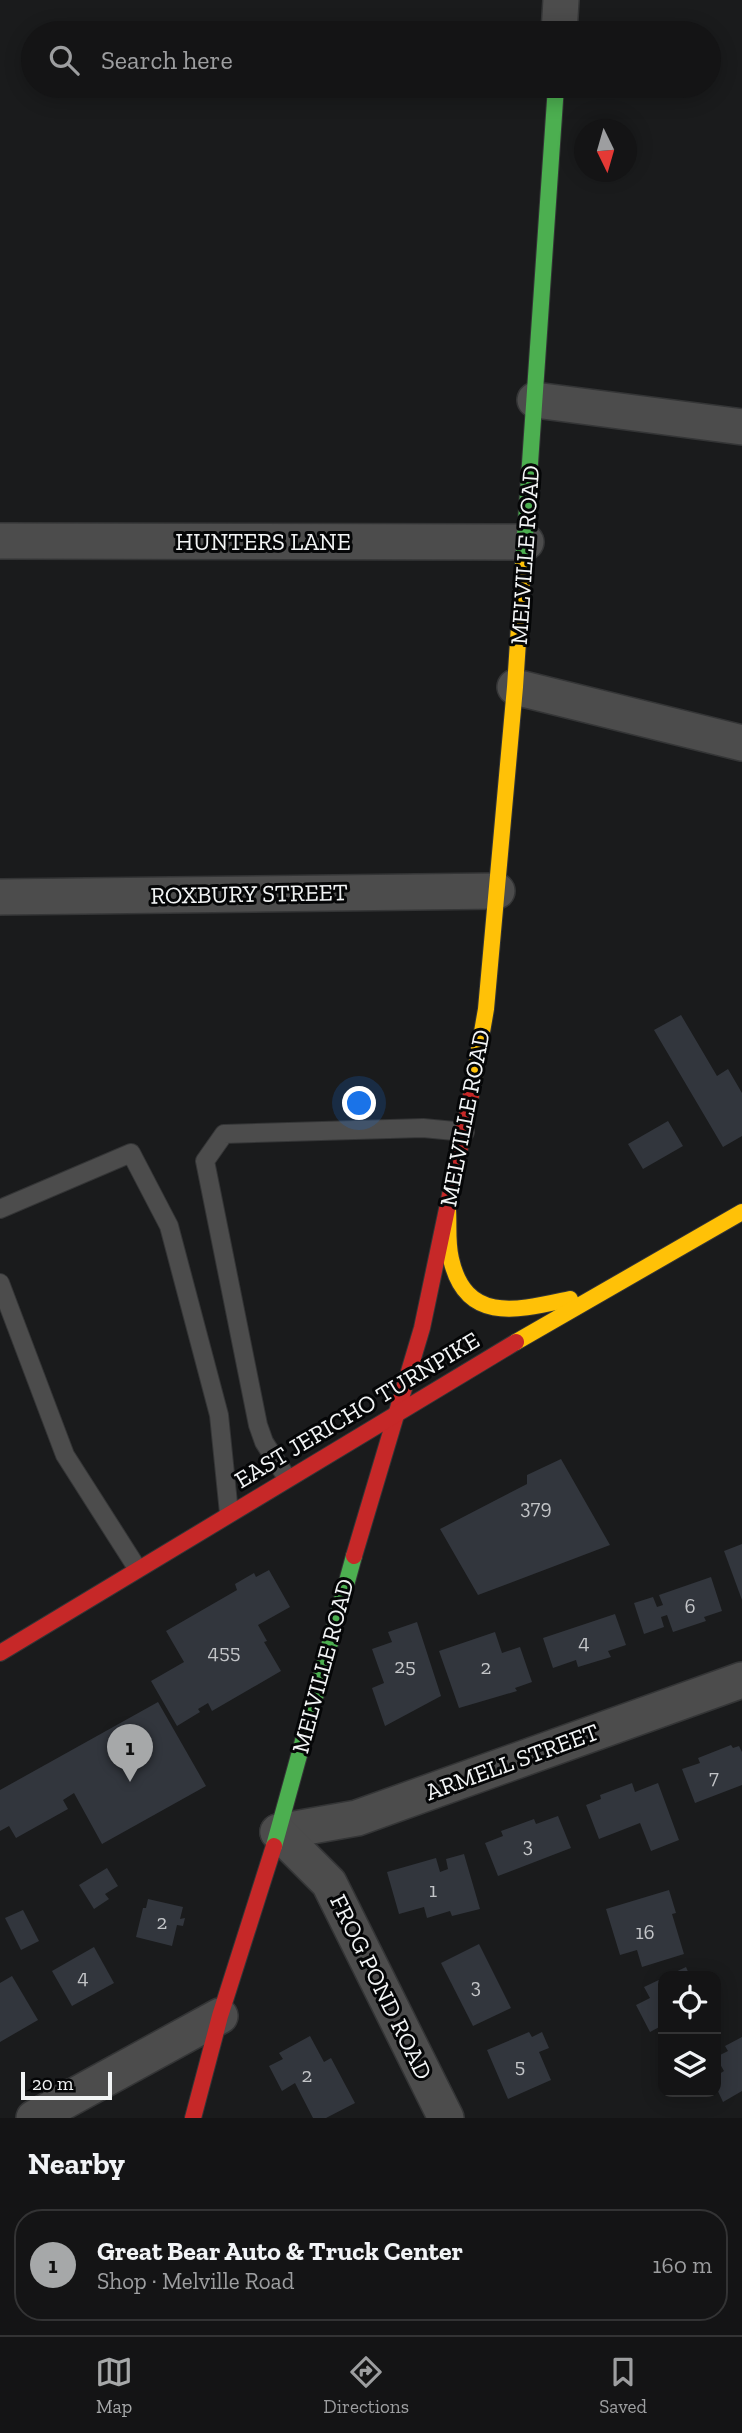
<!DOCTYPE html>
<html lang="en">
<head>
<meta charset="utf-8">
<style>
  :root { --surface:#141415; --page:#212122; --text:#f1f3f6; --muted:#9d9ea0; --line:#333334; --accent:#a6a8a9 }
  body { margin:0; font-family:"Zilla Slab",serif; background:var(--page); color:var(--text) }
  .controls { position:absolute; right:21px; bottom:21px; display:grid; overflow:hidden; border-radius:14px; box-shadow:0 4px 18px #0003 }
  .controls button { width:63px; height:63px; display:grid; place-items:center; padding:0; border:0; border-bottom:2px solid var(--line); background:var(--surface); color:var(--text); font:35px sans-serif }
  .compass { position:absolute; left:574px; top:119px; width:63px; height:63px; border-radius:50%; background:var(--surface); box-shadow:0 4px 18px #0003; rotate:175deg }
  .scale { position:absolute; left:21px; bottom:18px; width:91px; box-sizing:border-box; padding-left:7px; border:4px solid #f2f4f5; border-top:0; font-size:19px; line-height:24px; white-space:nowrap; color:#f2f4f5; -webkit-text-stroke:5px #050607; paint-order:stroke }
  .you { position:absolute; left:360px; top:1104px; width:24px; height:24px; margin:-18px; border:5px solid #fff; border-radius:50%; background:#1a73e8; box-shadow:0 0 0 10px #1a73e833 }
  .badge { display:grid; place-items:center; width:46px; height:46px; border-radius:50%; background:var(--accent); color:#111; font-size:23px; font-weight:700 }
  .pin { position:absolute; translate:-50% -58px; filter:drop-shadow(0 2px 4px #0008) }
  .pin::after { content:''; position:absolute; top:37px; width:24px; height:21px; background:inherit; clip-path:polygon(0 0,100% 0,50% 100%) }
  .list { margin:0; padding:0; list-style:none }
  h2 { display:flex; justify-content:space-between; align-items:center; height:91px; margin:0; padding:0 28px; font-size:30px }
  h2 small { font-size:23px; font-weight:400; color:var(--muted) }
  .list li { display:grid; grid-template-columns:46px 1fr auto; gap:21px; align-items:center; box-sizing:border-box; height:112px; margin:0 14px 14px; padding:0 14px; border:2px solid var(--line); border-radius:28px }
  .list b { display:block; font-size:26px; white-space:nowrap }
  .list p { margin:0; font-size:23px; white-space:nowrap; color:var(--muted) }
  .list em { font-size:23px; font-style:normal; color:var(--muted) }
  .icon { flex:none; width:38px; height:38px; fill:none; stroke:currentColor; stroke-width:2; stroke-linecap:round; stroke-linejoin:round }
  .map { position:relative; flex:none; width:742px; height:2118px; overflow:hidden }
  .search { position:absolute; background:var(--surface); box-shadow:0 4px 18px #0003; left:21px; right:21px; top:21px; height:77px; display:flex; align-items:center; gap:18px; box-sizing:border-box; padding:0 24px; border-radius:38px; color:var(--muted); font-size:26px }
  .sheet { height:217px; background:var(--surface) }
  nav { display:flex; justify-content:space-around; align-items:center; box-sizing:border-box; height:98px; border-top:2px solid var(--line); background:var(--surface); font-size:19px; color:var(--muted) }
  nav a { display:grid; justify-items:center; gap:4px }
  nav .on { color:var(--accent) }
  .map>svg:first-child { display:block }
  .building { fill:#32363d }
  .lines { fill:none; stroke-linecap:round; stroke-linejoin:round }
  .lane-casing { stroke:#343536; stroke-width:20 }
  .street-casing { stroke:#343536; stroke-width:38 }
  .fast-casing { stroke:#343536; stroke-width:18 }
  .slow-casing { stroke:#343536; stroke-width:18 }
  .jam-casing { stroke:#343536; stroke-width:18 }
  .lane { stroke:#4c4c4c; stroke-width:18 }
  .street { stroke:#4c4c4c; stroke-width:35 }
  .fast { stroke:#4caf50; stroke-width:16 }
  .slow { stroke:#ffc107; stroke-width:16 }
  .jam { stroke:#c62828; stroke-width:16 }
  .labels { text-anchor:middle; stroke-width:6; stroke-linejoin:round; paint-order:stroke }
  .number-label { font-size:21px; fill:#c2c4c7 }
  .street-label { font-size:24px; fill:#f2f4f5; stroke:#050607 }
</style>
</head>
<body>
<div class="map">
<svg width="742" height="2118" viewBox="0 0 742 2118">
  <rect width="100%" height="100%" fill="#1a1b1c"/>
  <g class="building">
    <polygon points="681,1015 717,1076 728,1069 742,1093 742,1136 723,1147 654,1030"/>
    <polygon points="668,1121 683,1146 643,1169 628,1144"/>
    <polygon points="561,1459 610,1545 478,1595 440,1529 527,1484 527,1475"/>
    <polygon points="742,1544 742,1600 724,1551"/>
    <polygon points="269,1570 290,1607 258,1625 267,1641 264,1642 281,1671 212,1711 208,1703 198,1709 200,1712 177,1726 151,1681 184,1662 166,1631 237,1590 235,1584 254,1573 256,1577"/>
    <polygon points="711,1577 722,1611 704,1617 706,1621 673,1632 667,1615 661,1617 664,1627 644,1634 634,1603 653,1597 657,1607 663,1605 659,1595"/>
    <polygon points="615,1614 626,1645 608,1651 611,1657 578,1667 576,1660 553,1668 543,1638"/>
    <polygon points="417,1622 441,1696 385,1726 372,1688 384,1683 372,1649 392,1642 388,1632"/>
    <polygon points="495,1632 502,1653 520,1647 532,1682 515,1688 517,1691 459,1708 439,1651"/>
    <polygon points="158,1702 206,1786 102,1844 74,1793 63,1800 68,1809 16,1838 9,1826 0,1831 0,1790"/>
    <polygon points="731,1745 733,1748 739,1746 742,1752 742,1785 695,1803 682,1769 700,1763 698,1758"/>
    <polygon points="632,1783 635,1792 658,1783 679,1840 651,1851 640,1823 599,1839 586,1805 601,1799 600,1795"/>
    <polygon points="558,1816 571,1848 498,1876 485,1843 503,1836 501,1831 534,1819 536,1824"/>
    <polygon points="464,1854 480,1909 452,1916 450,1911 427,1918 424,1907 399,1914 387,1872 436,1858 440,1872 448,1869 446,1859"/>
    <polygon points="107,1868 118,1886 105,1894 109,1899 94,1909 79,1885"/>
    <polygon points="669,1890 676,1913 672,1914 684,1954 642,1967 637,1950 620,1955 606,1909"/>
    <polygon points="148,1899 183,1907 180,1919 185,1918 183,1926 177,1925 172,1946 136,1937 143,1908 146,1908"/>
    <polygon points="23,1910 39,1941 21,1950 5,1918"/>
    <polygon points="479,1944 511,2008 473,2026 441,1963"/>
    <polygon points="94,1947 114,1983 72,2006 52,1971"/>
    <polygon points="686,1967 690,1976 667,1976"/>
    <polygon points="12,1976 38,2020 0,2042 0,1983"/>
    <polygon points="663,1978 663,2025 650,2032 636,2005 650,1998 644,1987"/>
    <polygon points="529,2032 532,2037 542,2032 549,2048 539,2052 551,2080 508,2099 487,2050"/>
    <polygon points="310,2036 324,2062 331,2058 355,2103 326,2118 313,2118 295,2083 282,2091 269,2066 283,2059 279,2053"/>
    <polygon points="742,2037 742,2091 723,2102 716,2087 716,2076 724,2071 716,2057 728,2051 725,2046"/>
  </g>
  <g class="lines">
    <defs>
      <g id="lane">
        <polyline points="0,1209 131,1153 169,1226 219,1415 229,1513"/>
        <polyline points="0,1283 65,1455 137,1568"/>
        <polyline points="287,1478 264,1442 258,1425 205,1161 224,1134 423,1128 465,1132"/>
      </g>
      <g id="street">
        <polyline points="559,33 561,0"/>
        <polyline points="535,400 742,427"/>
        <polyline points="0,541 526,542"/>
        <polyline points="515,687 742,743"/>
        <polyline points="0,897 497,891"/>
        <polyline points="278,1832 357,1818 742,1680"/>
        <polyline points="278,1832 329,1883 446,2118"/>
        <polyline points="34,2118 220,2016"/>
      </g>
      <g id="fast">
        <polyline points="523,565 556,86"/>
        <polyline points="274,1846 354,1556"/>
      </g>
      <g id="slow">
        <polyline points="471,1095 486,1009 515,687 523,565"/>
        <path d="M448 1210C449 1226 447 1243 451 1259 466 1325 519 1310 570 1299"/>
        <polyline points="516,1342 742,1212"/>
      </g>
      <g id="jam">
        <polyline points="354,1556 422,1328 471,1095"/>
        <polyline points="0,1653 516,1342"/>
        <polyline points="193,2118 220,2016 274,1846"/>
      </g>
    </defs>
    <use href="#lane" class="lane-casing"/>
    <use href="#street" class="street-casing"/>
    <use href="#fast" class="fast-casing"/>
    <use href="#slow" class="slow-casing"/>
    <use href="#jam" class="jam-casing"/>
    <use href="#lane" class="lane"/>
    <use href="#street" class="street"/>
    <use href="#fast" class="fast"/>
    <use href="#slow" class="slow"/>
    <use href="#jam" class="jam"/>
  </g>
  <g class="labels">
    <g class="number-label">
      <text x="536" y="1514">379</text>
      <text x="690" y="1613">6</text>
      <text x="584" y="1649">4</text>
      <text x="224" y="1659">455</text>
      <text x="405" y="1673">25</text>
      <text x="486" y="1674">2</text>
      <text x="714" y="1784">7</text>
      <text x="528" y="1852">3</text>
      <text x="433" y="1897">1</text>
      <text x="162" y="1929">2</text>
      <text x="645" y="1939">16</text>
      <text x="83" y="1984">4</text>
      <text x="476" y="1993">3</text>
      <text x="520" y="2073">5</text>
      <text x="307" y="2082">2</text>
    </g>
    <g class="street-label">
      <text x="263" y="550">HUNTERS LANE</text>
      <text transform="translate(525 555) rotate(-86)" y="8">MELVILLE ROAD</text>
      <text transform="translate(249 894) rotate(-1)" y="8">ROXBURY STREET</text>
      <text transform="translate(465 1118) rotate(-79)" y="8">MELVILLE ROAD</text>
      <text transform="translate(357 1410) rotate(-31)" y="8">EAST JERICHO TURNPIKE</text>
      <text transform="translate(323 1666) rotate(-75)" y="8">MELVILLE ROAD</text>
      <text transform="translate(512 1762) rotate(-20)" y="8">ARMELL STREET</text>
      <text transform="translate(381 1987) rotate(64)" y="8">FROG POND ROAD</text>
    </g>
  </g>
</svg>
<div class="controls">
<button><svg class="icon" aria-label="locate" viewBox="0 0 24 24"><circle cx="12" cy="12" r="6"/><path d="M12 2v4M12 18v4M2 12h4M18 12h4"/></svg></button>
<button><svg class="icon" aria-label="layers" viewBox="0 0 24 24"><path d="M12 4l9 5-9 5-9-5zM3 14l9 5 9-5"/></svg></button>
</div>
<svg class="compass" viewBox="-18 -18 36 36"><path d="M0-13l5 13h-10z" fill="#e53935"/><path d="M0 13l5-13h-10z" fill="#9d9ea0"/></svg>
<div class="scale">20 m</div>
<div class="you"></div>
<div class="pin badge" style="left:130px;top:1782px">1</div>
<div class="search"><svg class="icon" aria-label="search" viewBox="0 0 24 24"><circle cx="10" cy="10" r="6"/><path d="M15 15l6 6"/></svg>Search here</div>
</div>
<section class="sheet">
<h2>Nearby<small></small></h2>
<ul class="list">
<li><span class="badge">1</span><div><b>Great Bear Auto &amp; Truck Center</b><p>Shop · Melville Road</p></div><em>160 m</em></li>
</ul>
</section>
<nav>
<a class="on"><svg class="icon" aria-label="map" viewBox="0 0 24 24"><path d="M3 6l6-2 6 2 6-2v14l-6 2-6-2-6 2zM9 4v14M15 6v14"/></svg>Map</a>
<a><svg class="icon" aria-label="directions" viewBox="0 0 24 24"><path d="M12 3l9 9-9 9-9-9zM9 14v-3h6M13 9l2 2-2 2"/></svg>Directions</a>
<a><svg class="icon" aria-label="saved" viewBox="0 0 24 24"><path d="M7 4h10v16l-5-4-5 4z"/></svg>Saved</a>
</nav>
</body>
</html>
